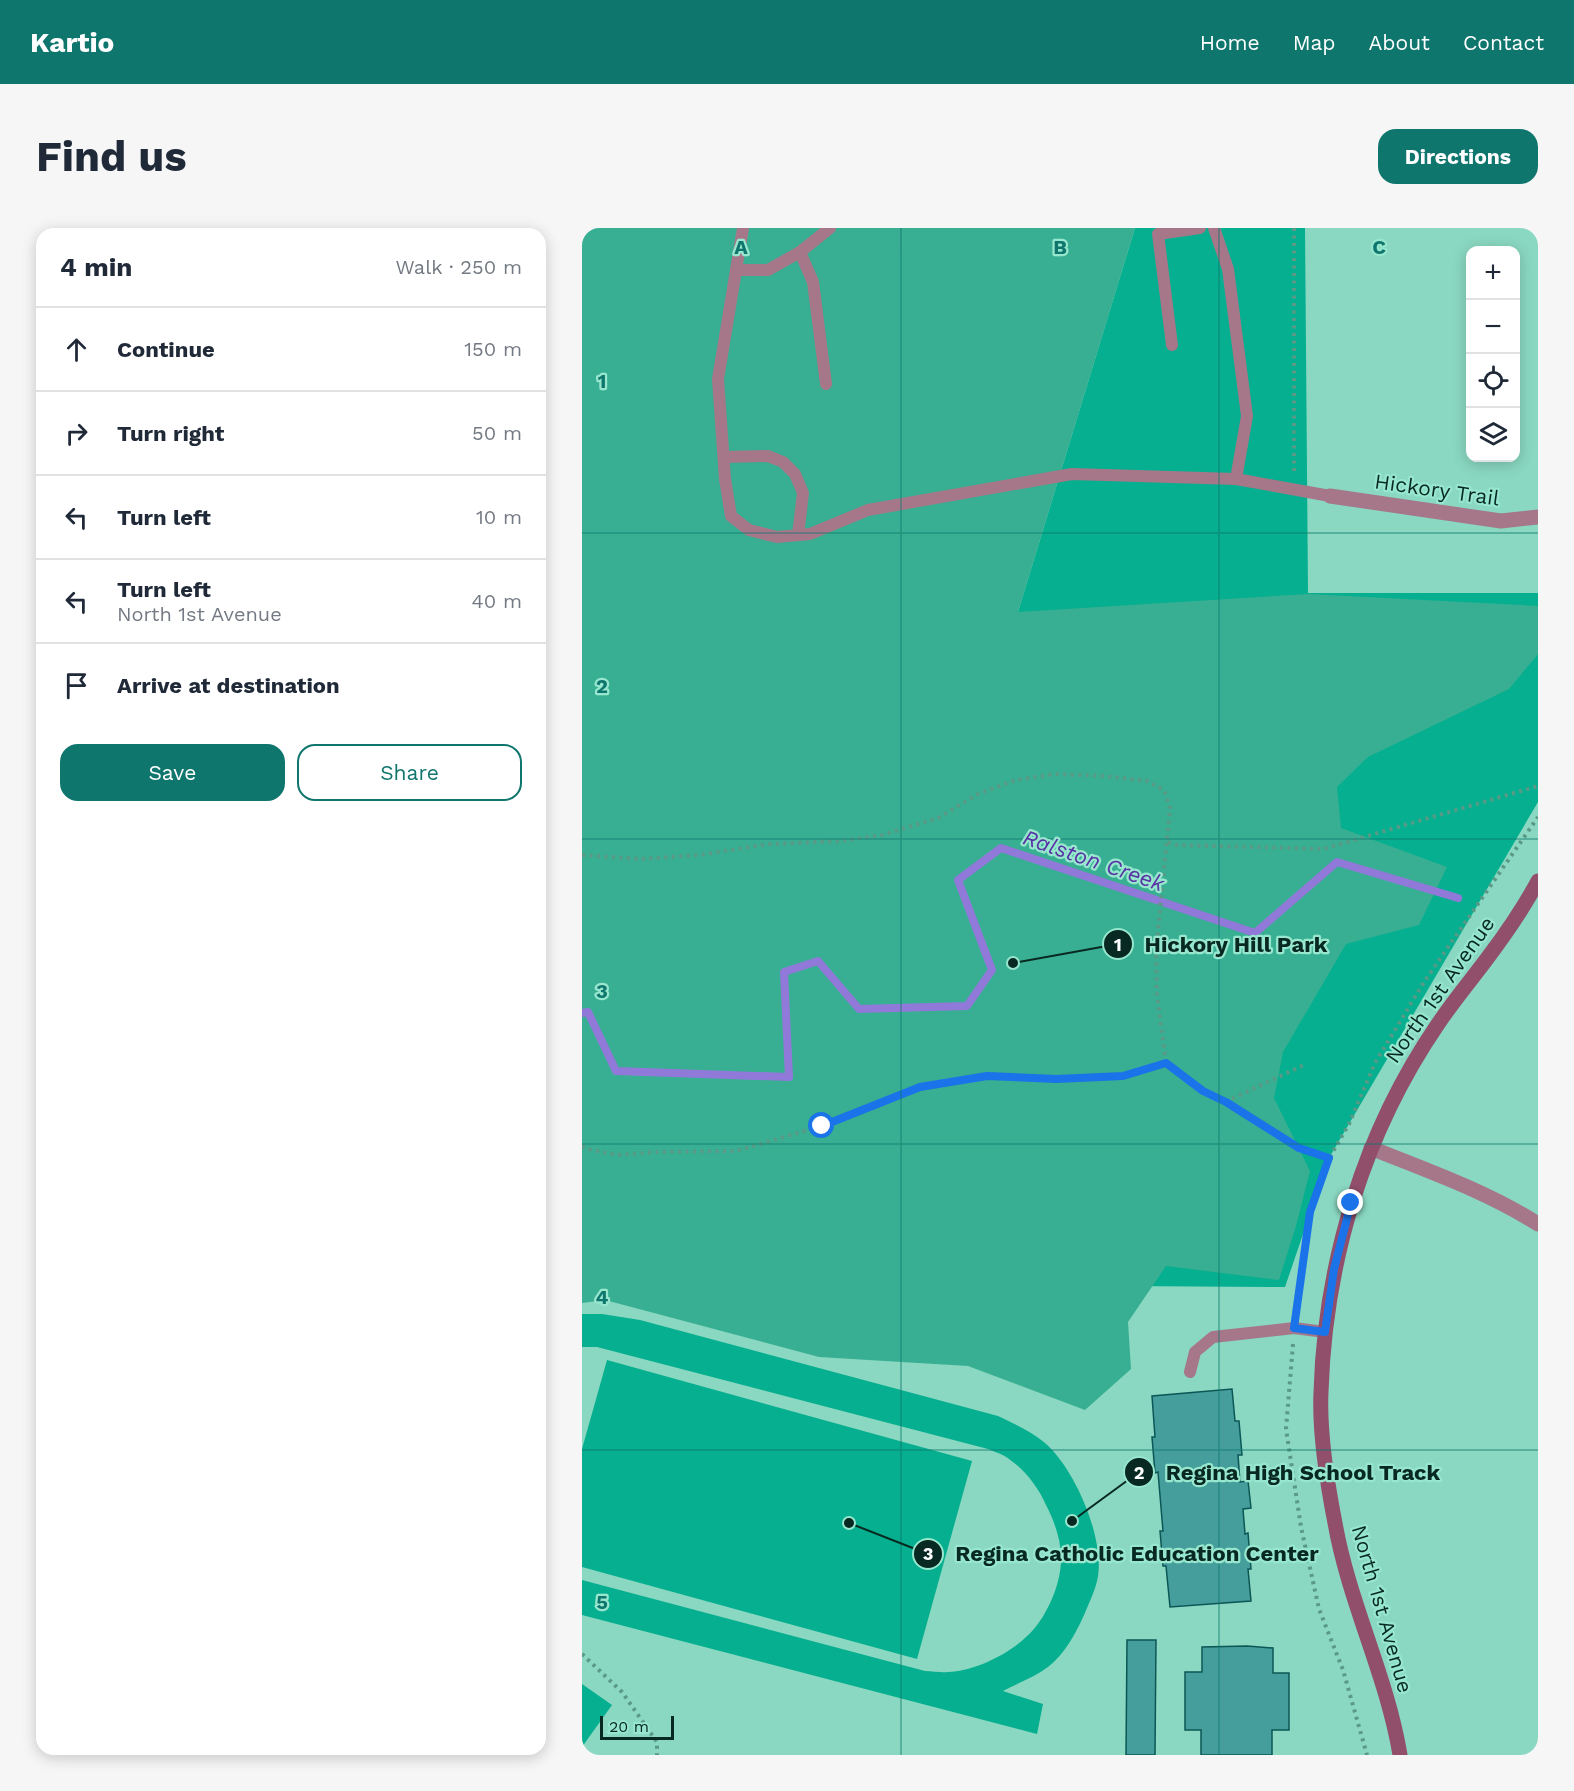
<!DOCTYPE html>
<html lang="en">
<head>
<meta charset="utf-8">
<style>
  :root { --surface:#fff; --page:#f6f6f7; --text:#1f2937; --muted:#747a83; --line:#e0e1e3; --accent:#0f766e }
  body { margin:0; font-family:"Work Sans",sans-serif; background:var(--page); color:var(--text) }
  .controls { position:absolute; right:18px; top:18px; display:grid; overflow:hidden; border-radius:12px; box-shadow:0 3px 15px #0003 }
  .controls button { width:54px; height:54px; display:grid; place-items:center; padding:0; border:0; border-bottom:2px solid var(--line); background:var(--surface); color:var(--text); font:30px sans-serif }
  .scale { position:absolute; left:18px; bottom:15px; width:74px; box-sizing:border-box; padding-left:6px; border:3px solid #072921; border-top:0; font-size:16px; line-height:21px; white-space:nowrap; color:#072921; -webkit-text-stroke:4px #97e6ce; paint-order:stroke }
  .stop { position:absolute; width:18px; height:18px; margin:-14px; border:4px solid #1a73e8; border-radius:50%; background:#fff }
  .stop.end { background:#1a73e8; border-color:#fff; box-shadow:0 2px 6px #0008 }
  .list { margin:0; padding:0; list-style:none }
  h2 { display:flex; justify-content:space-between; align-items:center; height:78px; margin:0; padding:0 24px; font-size:26px }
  h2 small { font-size:20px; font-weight:400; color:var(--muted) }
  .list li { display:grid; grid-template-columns:39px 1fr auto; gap:18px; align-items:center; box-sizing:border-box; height:84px; padding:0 24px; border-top:2px solid var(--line) }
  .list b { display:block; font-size:22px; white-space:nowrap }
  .list p { margin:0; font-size:20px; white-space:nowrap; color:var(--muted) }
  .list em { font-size:20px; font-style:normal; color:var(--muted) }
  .actions { display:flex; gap:12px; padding:18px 24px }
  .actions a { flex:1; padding:14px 0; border:2px solid var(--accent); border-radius:18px; text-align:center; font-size:21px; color:var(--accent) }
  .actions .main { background:var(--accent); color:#fff }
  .icon { flex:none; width:33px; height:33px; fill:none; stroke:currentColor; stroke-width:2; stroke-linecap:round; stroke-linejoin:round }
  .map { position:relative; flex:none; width:956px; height:1527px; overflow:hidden; border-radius:18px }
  header { display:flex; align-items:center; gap:36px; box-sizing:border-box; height:84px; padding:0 30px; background:var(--accent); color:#fff }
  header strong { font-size:28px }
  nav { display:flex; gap:33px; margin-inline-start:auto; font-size:21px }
  .intro { display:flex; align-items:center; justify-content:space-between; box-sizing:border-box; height:144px; padding:0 36px }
  h1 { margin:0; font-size:42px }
  .button { padding:15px 27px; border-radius:18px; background:var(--accent); color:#fff; font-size:21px; font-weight:700 }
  main { display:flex; gap:36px; padding:0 36px }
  aside { flex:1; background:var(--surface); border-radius:18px; box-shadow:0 3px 15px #0003 }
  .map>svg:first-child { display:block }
  .green { fill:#05af8f }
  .forest { fill:#38af92 }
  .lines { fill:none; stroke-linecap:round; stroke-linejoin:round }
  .stream { stroke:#9179d9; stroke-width:8 }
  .building { fill:#459e9c; stroke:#0c5756; stroke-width:1.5 }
  .path { stroke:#5b9987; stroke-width:4; stroke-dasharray:3 4.5; stroke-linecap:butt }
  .lane { stroke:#a57789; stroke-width:12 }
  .street { stroke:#a57789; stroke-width:15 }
  .secondary { stroke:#914f6c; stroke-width:15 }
  .route { stroke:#1a73e8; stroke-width:8 }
  .grid { fill:none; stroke:#0f766e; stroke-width:1.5; stroke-opacity:0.55 }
  .labels { text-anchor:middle; stroke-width:4.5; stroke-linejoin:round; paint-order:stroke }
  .street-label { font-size:21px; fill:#072921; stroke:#97e6ce }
  .water-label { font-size:22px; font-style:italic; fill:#5833a3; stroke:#97e6ce }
  .grid-label { font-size:20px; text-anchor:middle; font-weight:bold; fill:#0f766e; stroke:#97e6ce; stroke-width:4.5; stroke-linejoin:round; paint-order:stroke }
  .leader { fill:none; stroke:#072921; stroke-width:2 }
  .callout-dot { fill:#072921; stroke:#97e6ce; stroke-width:2 }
  .mark-label { font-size:18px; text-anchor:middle; font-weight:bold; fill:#fff }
  .callout-label { font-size:22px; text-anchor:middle; font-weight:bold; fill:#072921; stroke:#97e6ce; stroke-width:4.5; stroke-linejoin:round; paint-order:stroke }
</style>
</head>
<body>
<header>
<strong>Kartio</strong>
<nav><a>Home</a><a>Map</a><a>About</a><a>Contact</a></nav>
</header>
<div class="intro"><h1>Find us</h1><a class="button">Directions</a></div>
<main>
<aside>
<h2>4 min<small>Walk · 250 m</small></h2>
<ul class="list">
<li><svg class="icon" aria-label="ahead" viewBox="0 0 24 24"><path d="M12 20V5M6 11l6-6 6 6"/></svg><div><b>Continue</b></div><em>150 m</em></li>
<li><svg class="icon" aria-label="right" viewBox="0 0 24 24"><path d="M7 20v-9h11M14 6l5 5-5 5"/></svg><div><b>Turn right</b></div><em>50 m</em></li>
<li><svg class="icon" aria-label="left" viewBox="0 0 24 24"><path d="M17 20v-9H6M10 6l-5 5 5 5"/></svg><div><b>Turn left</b></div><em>10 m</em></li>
<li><svg class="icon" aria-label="left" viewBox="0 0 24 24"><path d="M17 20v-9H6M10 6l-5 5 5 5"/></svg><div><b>Turn left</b><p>North 1st Avenue</p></div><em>40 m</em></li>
<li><svg class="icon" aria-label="arrive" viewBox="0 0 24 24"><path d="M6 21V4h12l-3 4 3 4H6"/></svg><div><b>Arrive at destination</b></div></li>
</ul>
<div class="actions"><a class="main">Save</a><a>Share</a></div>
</aside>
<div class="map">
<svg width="956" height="1527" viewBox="0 0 956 1527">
  <rect width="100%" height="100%" fill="#8ad8c1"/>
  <g class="green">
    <polygon points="553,0 723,0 726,365 956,365 956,574 747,930 703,1059 538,1058 436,384"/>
    <path d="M0 1086H20L58 1092 416 1188C432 1196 449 1203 463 1215 493 1241 522 1309 516 1348 514 1361 507 1375 502 1387 494 1405 482 1427 466 1439 453 1449 436 1455 421 1463L461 1476 455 1506 0 1387V1352L343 1443C351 1443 359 1445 366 1444 395 1443 433 1423 451 1402 466 1385 478 1357 479 1334 480 1315 473 1294 464 1277 456 1259 443 1242 427 1231 421 1226 413 1224 406 1221L15 1119H0Z"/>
    <polygon points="25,1132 390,1233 335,1431 0,1339 0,1221"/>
    <polygon points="0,1456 30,1477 0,1519"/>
  </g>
  <polygon class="forest" points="0,0 553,0 436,384 726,366 956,378 956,426 927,461 786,529 755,559 759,600 865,639 837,697 764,716 701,824 692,870 728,943 714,998 697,1052 584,1038 546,1094 549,1141 503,1182 386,1138 237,1129 23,1072 0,1075"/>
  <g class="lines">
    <polyline class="stream" points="0,785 6,784 34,843 207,849 202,744 236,733 277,781 385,778 410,742 376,652 419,620 673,705 755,634 876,670"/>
  </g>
  <g class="building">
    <polygon points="650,1161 653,1193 657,1193 660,1227 656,1227 658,1254 666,1253 669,1280 661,1281 663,1306 666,1305 669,1341 666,1341 669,1373 588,1379 584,1338 581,1338 578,1303 581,1303 576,1244 573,1245 570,1209 573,1209 570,1168"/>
    <polygon points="545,1412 574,1412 573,1527 544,1527"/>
    <polygon points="665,1418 691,1420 691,1445 707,1445 707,1502 690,1502 690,1527 619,1527 619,1502 603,1502 603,1444 620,1444 620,1419"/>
  </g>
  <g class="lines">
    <g class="path">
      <polyline points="712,0 712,245"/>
      <polyline points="586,614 594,617 741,621 956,558"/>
      <polyline points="0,627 59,631 117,627 187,616 260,613 300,607 356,590 396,566 434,552 473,546 523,548 565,553 582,562 588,580 574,723 575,767 584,835 621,863 643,874 724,836"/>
      <polyline points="643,874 717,920 747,930"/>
      <polyline points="0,918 5,921 36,927 72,924 154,923 240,898 338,859 406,848 474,851 541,847 584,835"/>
      <polyline points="714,1082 728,984 747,930 767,896 793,835 842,754 956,589"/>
      <polyline points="711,1116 704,1201 719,1299 737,1381 761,1442 785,1527"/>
      <polyline points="0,1426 40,1464 75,1514 75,1527"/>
    </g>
    <g class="lane">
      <polyline points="161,0 136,151 143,251 149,288 167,302 195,309 228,306 286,282 490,246 654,251 748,268"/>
      <polyline points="632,0 646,41 665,188 654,251"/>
      <polyline points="218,24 231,54 244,156"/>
      <polyline points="154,42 186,42 218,24 248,0"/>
      <polyline points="590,117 576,6 618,0"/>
      <polyline points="142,229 186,228 201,234 213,246 221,265 216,307"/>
      <polyline points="608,1144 613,1124 631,1109 712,1100 743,1104"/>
    </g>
    <g class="street">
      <polyline points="748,268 919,293 956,289"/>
      <path d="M789 920C846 943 904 963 956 996"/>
    </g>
    <path class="secondary" d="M818 1527C805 1448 767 1375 753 1295 745 1254 737 1206 739 1164 743 1033 782 904 856 796 872 772 890 751 907 728 925 704 942 679 956 653"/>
  </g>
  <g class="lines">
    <polyline class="route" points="240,898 338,859 405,848 474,851 541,848 584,835 621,863 644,874 717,920 747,930 728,984 712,1100 743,1104 752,1041 769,975"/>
  </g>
  <path class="grid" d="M319 0V1527M637 0V1527M0 305H956M0 611H956M0 916H956M0 1222H956"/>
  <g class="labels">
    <g class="street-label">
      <text transform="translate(855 262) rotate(8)" y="7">Hickory Trail</text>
      <text transform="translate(858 762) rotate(-55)" y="7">North 1st Avenue</text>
      <text transform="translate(800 1381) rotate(74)" y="7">North 1st Avenue</text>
    </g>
    <g class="water-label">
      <text transform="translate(512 632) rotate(19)" y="8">Ralston Creek</text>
    </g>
  </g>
  <g class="grid-label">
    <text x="159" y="26">A</text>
    <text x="478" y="26">B</text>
    <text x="797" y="26">C</text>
    <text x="20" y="160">1</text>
    <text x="20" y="465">2</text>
    <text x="20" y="770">3</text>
    <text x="20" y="1076">4</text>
    <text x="20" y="1381">5</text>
  </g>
  <path class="leader" d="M431 735L536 716M490 1293L557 1244M267 1295L346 1326"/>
  <g class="callout-dot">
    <circle cx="431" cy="735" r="6"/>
    <circle cx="490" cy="1293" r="6"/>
    <circle cx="267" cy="1295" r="6"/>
    <circle cx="536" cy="716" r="15"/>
    <circle cx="557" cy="1244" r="15"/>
    <circle cx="346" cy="1326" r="15"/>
  </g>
  <g class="mark-label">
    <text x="536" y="723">1</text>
    <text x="557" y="1251">2</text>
    <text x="346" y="1332">3</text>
  </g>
  <g class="callout-label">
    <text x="654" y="724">Hickory Hill Park</text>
    <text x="721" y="1252">Regina High School Track</text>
    <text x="555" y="1333">Regina Catholic Education Center</text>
  </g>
</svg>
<div class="controls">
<button>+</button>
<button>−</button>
<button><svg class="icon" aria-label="locate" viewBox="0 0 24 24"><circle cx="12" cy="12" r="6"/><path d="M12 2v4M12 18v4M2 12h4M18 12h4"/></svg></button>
<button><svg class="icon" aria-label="layers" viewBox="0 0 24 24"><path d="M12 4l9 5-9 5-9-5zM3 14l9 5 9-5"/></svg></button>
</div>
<div class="scale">20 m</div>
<div class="stop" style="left:240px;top:898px"></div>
<div class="stop end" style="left:769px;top:975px"></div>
</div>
</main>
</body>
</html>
